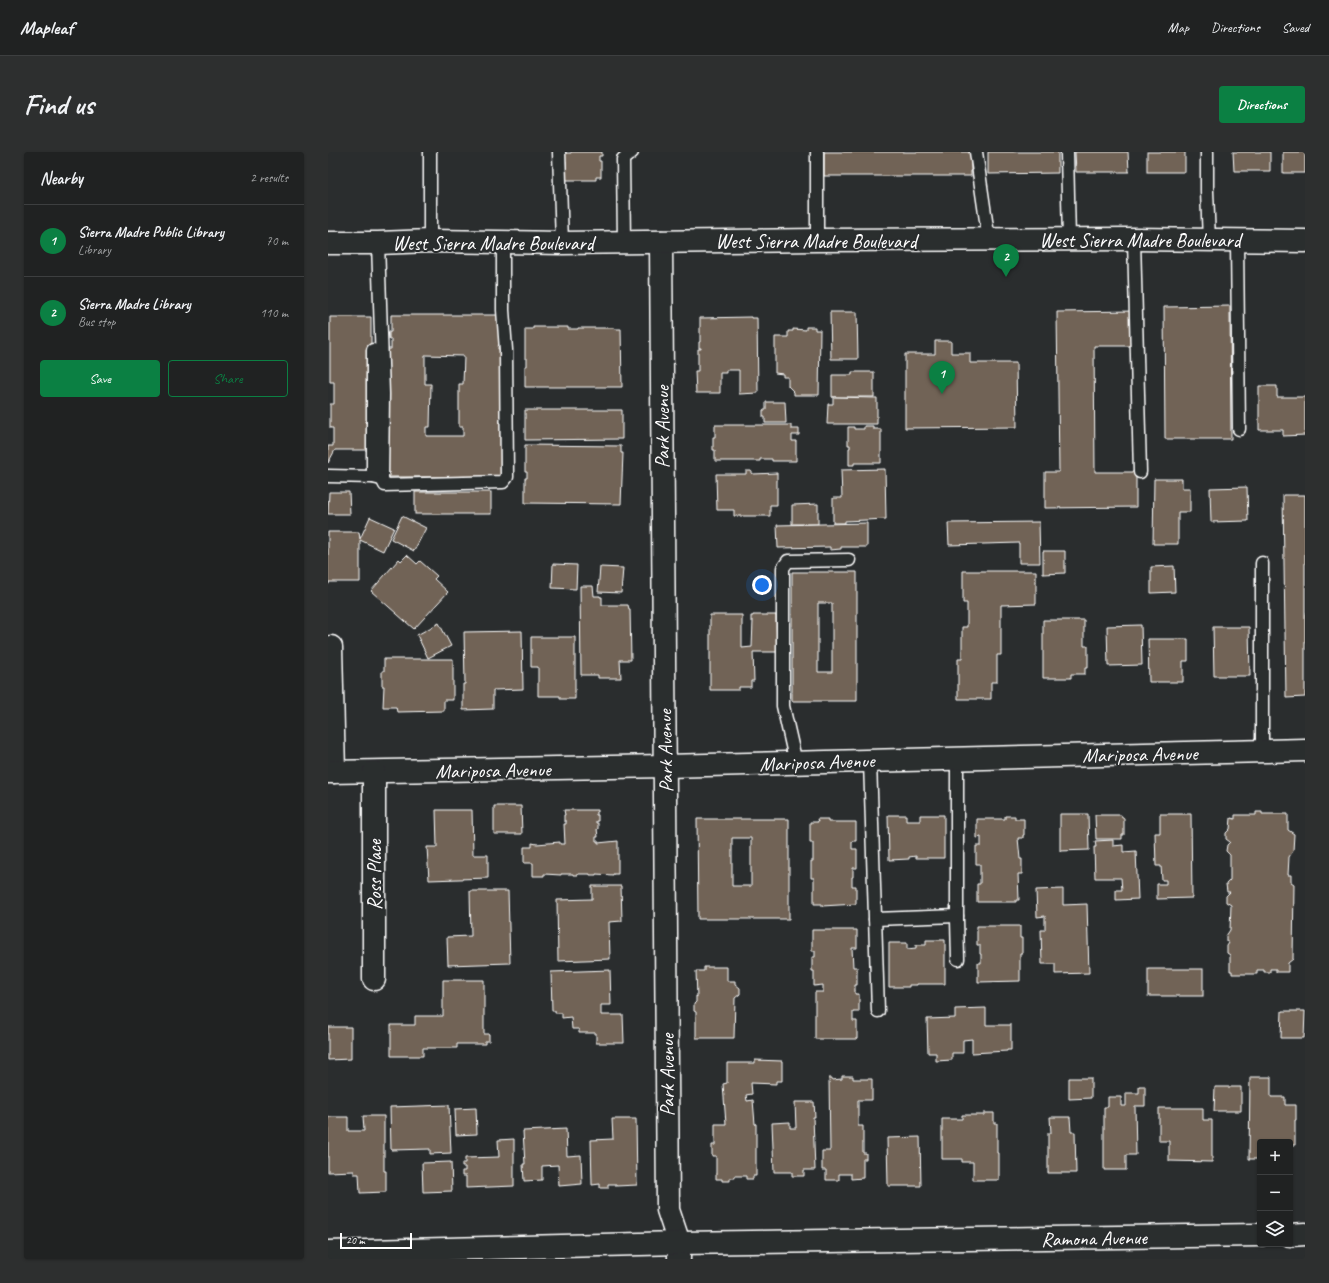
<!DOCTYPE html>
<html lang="en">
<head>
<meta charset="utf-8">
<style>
  :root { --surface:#202222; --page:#2d2f2f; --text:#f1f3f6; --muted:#a2a4a5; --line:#3d3f40; --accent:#0b8043 }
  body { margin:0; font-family:Caveat,sans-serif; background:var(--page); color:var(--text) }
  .controls { position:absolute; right:12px; bottom:12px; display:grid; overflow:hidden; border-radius:4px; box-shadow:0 1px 3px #0004 }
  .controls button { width:36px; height:36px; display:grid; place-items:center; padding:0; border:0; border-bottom:1px solid var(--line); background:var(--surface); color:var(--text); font:20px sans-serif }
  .scale { position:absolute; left:12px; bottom:10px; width:72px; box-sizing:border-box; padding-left:4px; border:2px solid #fff; border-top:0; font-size:11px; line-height:14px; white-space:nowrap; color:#fff; -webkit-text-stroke:3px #2a2d2e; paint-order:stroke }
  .you { position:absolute; left:434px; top:433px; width:14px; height:14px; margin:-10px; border:3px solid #fff; border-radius:50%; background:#1a73e8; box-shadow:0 0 0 6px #1a73e833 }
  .badge { display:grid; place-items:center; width:26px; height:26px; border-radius:50%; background:var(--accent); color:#fff; font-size:13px; font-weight:700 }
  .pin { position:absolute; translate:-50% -33px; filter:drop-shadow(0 1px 2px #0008) }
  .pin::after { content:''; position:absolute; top:21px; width:14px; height:12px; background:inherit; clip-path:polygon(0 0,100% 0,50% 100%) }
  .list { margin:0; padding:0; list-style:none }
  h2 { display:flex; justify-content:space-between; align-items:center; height:52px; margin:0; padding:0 16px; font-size:17px }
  h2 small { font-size:13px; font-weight:400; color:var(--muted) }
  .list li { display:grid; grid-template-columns:26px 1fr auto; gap:12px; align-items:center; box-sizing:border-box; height:72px; padding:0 16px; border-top:1px solid var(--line) }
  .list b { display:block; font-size:15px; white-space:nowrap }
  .list p { margin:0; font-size:13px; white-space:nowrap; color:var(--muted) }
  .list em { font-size:13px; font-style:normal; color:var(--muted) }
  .actions { display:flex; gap:8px; padding:12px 16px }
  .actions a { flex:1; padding:9px 0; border:1px solid var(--accent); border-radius:4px; text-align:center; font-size:14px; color:var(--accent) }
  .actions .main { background:var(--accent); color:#fff }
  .icon { flex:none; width:22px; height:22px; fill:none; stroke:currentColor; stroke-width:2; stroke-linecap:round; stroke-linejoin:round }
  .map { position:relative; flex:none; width:977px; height:1107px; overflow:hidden; border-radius:4px }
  header { display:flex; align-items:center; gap:24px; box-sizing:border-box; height:56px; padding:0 20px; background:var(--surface); border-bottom:1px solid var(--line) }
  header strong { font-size:19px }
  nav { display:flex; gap:22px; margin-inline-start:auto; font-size:14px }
  .intro { display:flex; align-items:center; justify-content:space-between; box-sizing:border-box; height:96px; padding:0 24px }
  h1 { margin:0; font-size:28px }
  .button { padding:10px 18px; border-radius:4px; background:var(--accent); color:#fff; font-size:14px; font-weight:700 }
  main { display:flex; gap:24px; padding:0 24px }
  aside { flex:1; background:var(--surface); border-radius:4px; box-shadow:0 1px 3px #0004 }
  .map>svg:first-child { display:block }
  .building { fill:#716457; stroke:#fff; fill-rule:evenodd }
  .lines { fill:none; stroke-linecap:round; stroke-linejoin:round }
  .lane-casing { stroke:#fff; stroke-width:15 }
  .street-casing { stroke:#fff; stroke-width:25 }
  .secondary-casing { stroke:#fff; stroke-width:25 }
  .lane { stroke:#2a2d2e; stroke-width:12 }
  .street { stroke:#2a2d2e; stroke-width:22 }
  .secondary { stroke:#2a2d2e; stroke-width:22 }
  .labels { text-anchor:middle; stroke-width:4; stroke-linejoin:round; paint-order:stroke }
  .street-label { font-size:20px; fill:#fff; stroke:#2a2d2e }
</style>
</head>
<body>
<header>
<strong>Mapleaf</strong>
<nav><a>Map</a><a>Directions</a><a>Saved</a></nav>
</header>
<div class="intro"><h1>Find us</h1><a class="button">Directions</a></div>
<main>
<aside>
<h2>Nearby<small>2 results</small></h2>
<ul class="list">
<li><span class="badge">1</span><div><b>Sierra Madre Public Library</b><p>Library</p></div><em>70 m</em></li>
<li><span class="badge">2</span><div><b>Sierra Madre Library</b><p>Bus stop</p></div><em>110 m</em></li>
</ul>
<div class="actions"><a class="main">Save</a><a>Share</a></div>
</aside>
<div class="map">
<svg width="977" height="1107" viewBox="0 0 977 1107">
  <rect width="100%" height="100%" fill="#2a2d2e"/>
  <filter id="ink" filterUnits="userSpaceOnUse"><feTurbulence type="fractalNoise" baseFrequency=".025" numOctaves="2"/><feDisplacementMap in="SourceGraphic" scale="8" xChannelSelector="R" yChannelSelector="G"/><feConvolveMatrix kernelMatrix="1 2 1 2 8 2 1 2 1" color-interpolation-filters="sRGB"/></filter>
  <g filter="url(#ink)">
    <g class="building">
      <polygon points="243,0 274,0 274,4 271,4 271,9 273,9 273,25 268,25 268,28 238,28 238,9 235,9 235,1 243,1"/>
      <rect x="496" y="0" width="147" height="24"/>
      <polygon points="660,0 730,0 730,21 660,22"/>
      <polygon points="747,0 800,0 801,20 748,20"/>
      <rect x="819" y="0" width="38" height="20"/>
      <polygon points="905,0 942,0 942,19 906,19"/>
      <rect x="955" y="0" width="22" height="21"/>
      <polygon points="902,154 903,287 837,287 836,155"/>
      <polygon points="808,159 808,194 766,194 767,320 808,320 808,355 717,356 717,320 731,320 729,160"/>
      <polygon points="502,160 529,160 530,207 503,207"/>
      <path d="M63 163H170V179H172L170 197H174V325H60V197H63V187H61V180H63ZM97 203 136 204 135 232H131V275H135V284H98V275H102L103 232H97Z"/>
      <polygon points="2,165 43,165 43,298 7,298 0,311 0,294 5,294 5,276 2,276 2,252 6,252 6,230 2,230"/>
      <polygon points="423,165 423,166 429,166 430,241 411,242 411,218 398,218 398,221 392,221 392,241 368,241 367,219 370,219 370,197 373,197 373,196 371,196 371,190 372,190 372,166"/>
      <polygon points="205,175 240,175 240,177 250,177 250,176 286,176 286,177 293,177 294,235 197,235 197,214 199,214 199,206 197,206 197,177 205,177"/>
      <polygon points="478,175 487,175 487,178 492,178 491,243 466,243 466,240 460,234 460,225 455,225 455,222 447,221 447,185 460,185 460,179 465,179 465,177 478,178"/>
      <polygon points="607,189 623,189 623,201 642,201 642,211 688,211 689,275 577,276 577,202 607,202"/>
      <polygon points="524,220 546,220 546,245 504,245 504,223 524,223"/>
      <polygon points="931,234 949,234 949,245 977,245 977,283 955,284 955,278 931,278"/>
      <polygon points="505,245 549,246 549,272 499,272 500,252 505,252"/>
      <polygon points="438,250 457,250 458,271 437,271 437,265 435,265 435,258 438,258"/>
      <polygon points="197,258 294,258 294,287 197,288"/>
      <polygon points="387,273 463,273 463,277 471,277 471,283 464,283 464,289 468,289 468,309 444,309 444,307 432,307 432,309 387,309 387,298 385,298 385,285 387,285"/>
      <polygon points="536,274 545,274 545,277 553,277 553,311 526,311 526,313 521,313 521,296 522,296 522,293 520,293 520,275 526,275 526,277 536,277"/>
      <polygon points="197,293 293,294 293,301 295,301 293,352 197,351 197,326 199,326 199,320 197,320"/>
      <polygon points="557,317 558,367 517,369 517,371 505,371 505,346 514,346 513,318"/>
      <polygon points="418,319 423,319 425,322 449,321 449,353 442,353 442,364 406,364 406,358 389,358 388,322 418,322"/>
      <polygon points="826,327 854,327 854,336 862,336 862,360 850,360 850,392 825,392"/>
      <polygon points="919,335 920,369 883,370 882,336"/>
      <polygon points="1,340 21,340 22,362 0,362"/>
      <rect x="87" y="340" width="76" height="22"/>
      <polygon points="955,343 977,343 977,545 958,546"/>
      <polygon points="490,352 490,372 464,372 464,353"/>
      <polygon points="74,364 98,376 86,399 63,387"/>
      <polygon points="42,365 66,376 55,399 32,388 32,430 1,430 1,432 0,432 0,380 31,380 32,387"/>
      <polygon points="711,370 712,411 691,411 691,391 621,393 620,371"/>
      <polygon points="539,371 539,395 513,395 513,397 502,398 502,395 450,396 449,373"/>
      <polygon points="715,399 737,399 737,421 715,422"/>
      <polygon points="79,403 89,412 92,409 109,424 106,427 120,440 86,477 43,439 71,407 73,409"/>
      <polygon points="225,412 249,413 248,437 224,436"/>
      <polygon points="846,414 847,440 823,441 823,415"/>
      <polygon points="272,415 295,416 293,441 270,440"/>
      <polygon points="635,419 708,419 708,452 673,453 673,503 669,503 669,530 663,530 663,547 630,547 630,507 634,507 634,475 639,475 639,451 635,451"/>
      <path d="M464 420H529V549H464ZM490 451H504V520H490Z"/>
      <polygon points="252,434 265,434 266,444 272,444 272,445 274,445 274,453 300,453 301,457 302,457 303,508 292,508 293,526 270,526 270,523 253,523"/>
      <polygon points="382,463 414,463 414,496 424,495 425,469 423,469 423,464 425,464 425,463 448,463 449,500 425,500 426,529 423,529 423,535 411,535 411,538 382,538"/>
      <polygon points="715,468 756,468 756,494 760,494 760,516 757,516 757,522 743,522 743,526 715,526"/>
      <polygon points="111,471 123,494 100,506 89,483"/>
      <polygon points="813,473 814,513 780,514 779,474"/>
      <polygon points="885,475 921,475 922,524 886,524"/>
      <polygon points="194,479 195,537 165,538 165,557 135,558 135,532 137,532 136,480"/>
      <polygon points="203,485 247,485 247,547 232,547 232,544 210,544 210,515 203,515"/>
      <polygon points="820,487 860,487 860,509 855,509 855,530 821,530"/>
      <polygon points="56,507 125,507 125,548 116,548 116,559 69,560 68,555 55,555 56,534 54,534 54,519 56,519"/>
      <polygon points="166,654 193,654 194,682 166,682"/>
      <polygon points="108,658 144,658 145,703 160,703 160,726 101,728 99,695 109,695"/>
      <polygon points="236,658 270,658 270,660 268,660 268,663 270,663 270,669 268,669 268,671 270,671 270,677 269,677 270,685 268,685 268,689 270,689 270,691 290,689 290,722 285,722 285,723 268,722 268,723 262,723 262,722 250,722 250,723 245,723 245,722 233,722 233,723 216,722 216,724 205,724 205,711 196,711 196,695 204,695 204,691 209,692 232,690 232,692 237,692 236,672 238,672 238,669 236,669 236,663 237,663"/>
      <polygon points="928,660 934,660 934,662 960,662 960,678 966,682 965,699 961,705 960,723 963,723 963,730 966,732 965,807 960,811 960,820 948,820 948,817 942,817 942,820 936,820 936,818 929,818 929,822 904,822 904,819 902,819 902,803 899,801 899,794 901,791 898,789 898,784 902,778 903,753 898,750 898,744 902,740 899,740 898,732 902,728 902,703 898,699 899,693 902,690 898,687 898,681 902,677 903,666 907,667 907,663 928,663"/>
      <polygon points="732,662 760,662 761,698 732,699"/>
      <polygon points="832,662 863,662 864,746 829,747 829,732 838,732 838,728 834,728 833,714 828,714 827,681 832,681"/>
      <polygon points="560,663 578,663 578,669 592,669 592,663 616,663 616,706 588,706 588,704 581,705 581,707 561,708"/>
      <polygon points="767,663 793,663 794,666 796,666 796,683 794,683 794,687 768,687"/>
      <polygon points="677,664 687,664 687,667 696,667 696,683 695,683 695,686 690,686 692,707 694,707 694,722 690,722 691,748 688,748 688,750 649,750 649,732 652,732 652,712 648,712 648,694 653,694 653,685 649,686 649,667 677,667"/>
      <path d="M369 667H461V767H370ZM404 686H423V734H404Z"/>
      <polygon points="489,667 500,667 500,670 528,670 528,689 524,689 524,697 529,697 529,716 525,716 525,725 524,725 524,734 528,734 528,752 494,754 494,752 486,752 486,726 483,726 483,709 485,709 485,691 482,691 482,670 490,670"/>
      <polygon points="785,688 785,694 795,693 795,700 808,699 810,747 788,748 788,738 794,738 793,726 767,726 766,695 768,695 767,689"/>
      <polygon points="264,734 293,734 294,769 281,770 282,807 230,809 229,748 264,747"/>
      <polygon points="735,737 735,753 759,752 761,821 727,822 727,812 714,812 713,778 717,778 717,764 709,765 708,738"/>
      <polygon points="142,739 180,739 182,811 120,813 119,785 143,784"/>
      <polygon points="649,774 692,774 692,786 694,786 694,802 692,802 692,829 650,830 650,811 653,811 653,802 652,802 652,793 649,793"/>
      <polygon points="484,778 529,778 529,796 524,796 525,815 529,815 529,833 527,833 527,842 531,842 531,860 525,860 525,869 529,869 529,887 487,887 487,840 495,840 495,833 486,834 486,819 484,819 484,805 487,805 487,799 484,799"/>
      <polygon points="598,788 617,788 617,832 589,832 589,833 581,833 581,835 561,835 561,791 579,791 579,797 588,796 588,793 598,793"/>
      <polygon points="376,815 399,815 399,829 407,829 407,832 412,836 412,842 407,846 406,886 368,886 368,860 366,859 366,852 368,850 368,844 369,845 368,819 376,819"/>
      <rect x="820" y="817" width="55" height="27"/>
      <polygon points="282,818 283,853 273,853 273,863 295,863 296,891 268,891 268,881 251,881 251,877 244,877 243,865 234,866 234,861 227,861 227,859 224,859 223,820"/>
      <polygon points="115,828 156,828 156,882 161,882 161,889 157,889 157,892 129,892 129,896 95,896 95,904 63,904 63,873 87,873 87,864 115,864"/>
      <polygon points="658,856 658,873 683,873 683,898 679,898 679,899 644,901 644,887 635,888 635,901 624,901 624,908 608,909 608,901 600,901 599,867 627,866 627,857"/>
      <polygon points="954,859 977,859 976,886 953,886"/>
      <polygon points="0,875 23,875 23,907 0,908"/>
      <polygon points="427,908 454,909 454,929 448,929 448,932 423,931 424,942 418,943 419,949 425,948 427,972 428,972 428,1024 425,1024 425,1027 418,1027 418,1024 407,1024 407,1026 402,1026 402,1029 394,1029 394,1027 388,1027 388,1004 384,1004 384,993 387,993 387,972 398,972 395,932 399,931 399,911 427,911"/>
      <polygon points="514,924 525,924 525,927 544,927 544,948 530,948 530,974 535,974 535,1001 538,1001 538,1007 535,1007 535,1026 523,1027 523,1022 511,1022 511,1028 498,1028 498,1018 494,1018 494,999 502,999 501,926 504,926 504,928 514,927"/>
      <polygon points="922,925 943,925 943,945 957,945 957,953 968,953 968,968 967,968 967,993 962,993 962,990 932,990 932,1007 921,1007"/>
      <polygon points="741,926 763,926 763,946 741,947"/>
      <polygon points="811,934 817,934 817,954 807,954 808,1003 798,1003 798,1018 776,1018 776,955 780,955 780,945 793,945 793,954 798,954 798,941 811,941"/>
      <polygon points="887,935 913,935 913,959 886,959"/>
      <polygon points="467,950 486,950 487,965 485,965 487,1018 476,1018 476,1024 464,1024 464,1020 446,1020 444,971 462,970 462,976 468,976"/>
      <polygon points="121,953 123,1001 102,1002 102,997 63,998 62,955"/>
      <polygon points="148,956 149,982 128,983 127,957"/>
      <polygon points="831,956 875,956 875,968 884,968 884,1010 841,1009 841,989 831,989"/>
      <polygon points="656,961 666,961 666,971 669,971 669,1001 671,1001 671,1028 645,1028 645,1010 634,1010 634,1007 614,1007 614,967 634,967 634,963 656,963"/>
      <polygon points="35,964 56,964 56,1019 58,1019 58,1040 32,1041 31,1022 26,1022 26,1019 0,1020 0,965 20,965 20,979 36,979"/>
      <polygon points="722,965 742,965 743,980 747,980 748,1021 720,1021 720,981 723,981"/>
      <polygon points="284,967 308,967 309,1033 288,1034 288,1032 280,1032 280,1036 272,1036 272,1032 264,1033 263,988 285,987"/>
      <polygon points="238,977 239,1004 253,1003 254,1032 231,1034 230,1013 214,1014 214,1028 196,1029 195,1012 197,1012 195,979"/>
      <polygon points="592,985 593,1034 560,1034 559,986"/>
      <polygon points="186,987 186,1034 138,1036 138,1024 134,1024 134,1019 137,1019 137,1015 134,1015 134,1011 137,1011 137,1006 171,1005 170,988"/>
      <polygon points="123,1010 124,1039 95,1040 94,1011"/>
    </g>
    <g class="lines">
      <defs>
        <g id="lane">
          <polyline points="102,0 102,89"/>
          <polyline points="231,0 234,91"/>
          <polyline points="648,0 661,89"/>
          <polyline points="739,0 741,88"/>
          <polyline points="879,0 879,39 881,89"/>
          <polyline points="806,87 812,320"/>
          <polyline points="489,88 489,0"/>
          <polyline points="909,89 911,277"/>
          <polyline points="296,90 295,7 304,0"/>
          <polyline points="50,91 55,242 54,327 57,333 175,330 179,325 178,198 175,158 175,89"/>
          <polyline points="0,324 45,325 53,327"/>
          <polyline points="45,325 45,198"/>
          <polyline points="934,599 934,411"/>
          <polyline points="629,607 629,767 630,807"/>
          <polyline points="542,609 550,859"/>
          <polyline points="468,611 455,554 455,416 460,409 521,408"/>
          <polyline points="547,767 629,764"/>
        </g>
        <g id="street">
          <polyline points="333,90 340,1058 351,1091 351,1107"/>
          <polyline points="3,495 6,620"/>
          <polyline points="0,620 337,614 977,598"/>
          <polyline points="46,620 46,827"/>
          <polyline points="962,1083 977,1082"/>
          <polyline points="0,1100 351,1091 932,1083"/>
        </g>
        <polyline id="secondary" points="0,91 50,91 102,89 234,91 489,88 806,87 977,89"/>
      </defs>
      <use href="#lane" class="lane-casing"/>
      <use href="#street" class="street-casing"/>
      <use href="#secondary" class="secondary-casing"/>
      <use href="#lane" class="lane"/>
      <use href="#street" class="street"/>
      <use href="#secondary" class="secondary"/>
    </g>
  </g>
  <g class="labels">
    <g class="street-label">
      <text x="812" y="95">West Sierra Madre Boulevard</text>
      <text x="488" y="96">West Sierra Madre Boulevard</text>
      <text x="165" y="98">West Sierra Madre Boulevard</text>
      <text transform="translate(334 275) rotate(-90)" y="7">Park Avenue</text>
      <text transform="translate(337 599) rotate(-91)" y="7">Park Avenue</text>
      <text transform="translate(812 602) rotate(-1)" y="7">Mariposa Avenue</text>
      <text transform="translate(489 610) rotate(-2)" y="7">Mariposa Avenue</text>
      <text transform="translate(165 618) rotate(-1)" y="7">Mariposa Avenue</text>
      <text transform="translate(46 723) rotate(-90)" y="7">Ross Place</text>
      <text transform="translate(339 923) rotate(-90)" y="7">Park Avenue</text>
      <text transform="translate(766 1086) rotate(-1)" y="7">Ramona Avenue</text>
    </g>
  </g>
</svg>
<div class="controls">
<button>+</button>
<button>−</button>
<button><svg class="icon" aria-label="layers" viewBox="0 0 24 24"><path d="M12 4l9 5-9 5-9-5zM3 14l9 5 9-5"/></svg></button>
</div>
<div class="scale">20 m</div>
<div class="you"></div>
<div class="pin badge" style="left:614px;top:242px">1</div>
<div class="pin badge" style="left:678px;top:125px">2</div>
</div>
</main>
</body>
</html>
